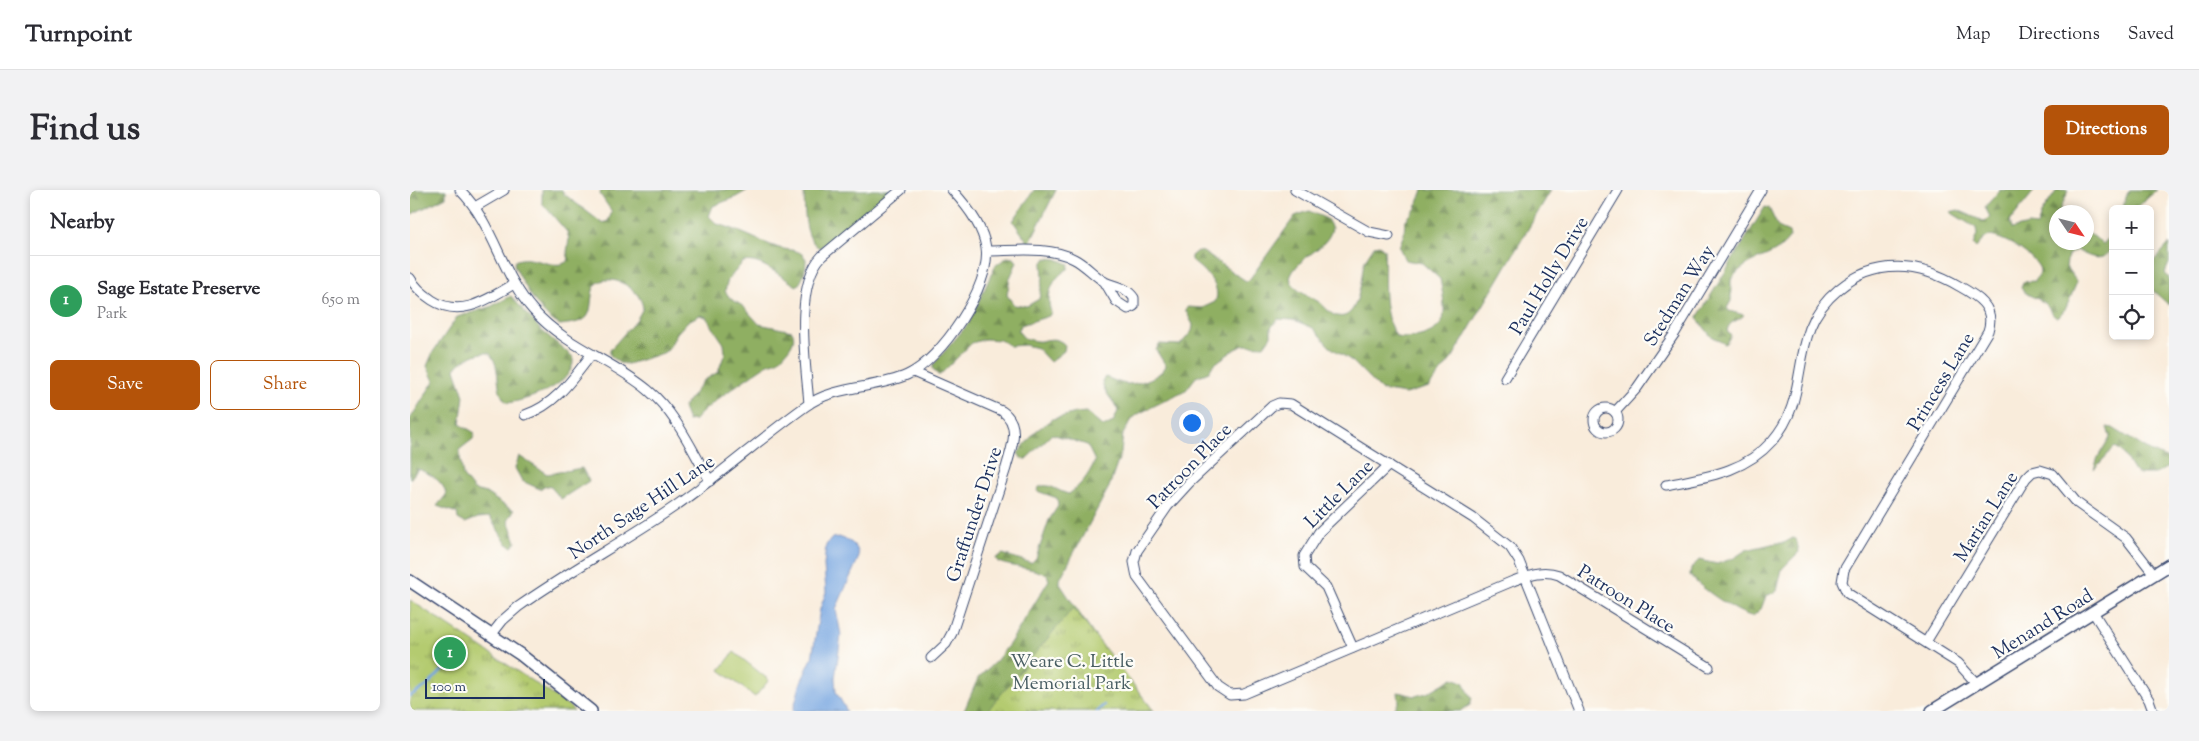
<!DOCTYPE html>
<html lang="en">
<head>
<meta charset="utf-8">
<style>
  :root { --surface:#fff; --page:#f2f2f3; --text:#2b2b33; --muted:#7c7c81; --line:#e1e1e2; --accent:#b45309 }
  body { margin:0; font-family:"Sorts Mill Goudy",serif; background:var(--page); color:var(--text) }
  .controls { position:absolute; right:15px; top:15px; display:grid; overflow:hidden; border-radius:8px; box-shadow:0 2px 8px #0003 }
  .controls button { width:45px; height:45px; display:grid; place-items:center; padding:0; border:0; border-bottom:1px solid var(--line); background:var(--surface); color:var(--text); font:25px sans-serif }
  .compass { position:absolute; left:1639px; top:15px; width:45px; height:45px; border-radius:50%; background:var(--surface); box-shadow:0 2px 8px #0003; rotate:125deg }
  .scale { position:absolute; left:15px; bottom:12px; width:120px; box-sizing:border-box; padding-left:5px; border:2px solid #1b2f5e; border-top:0; font-size:14px; line-height:18px; white-space:nowrap; color:#1b2f5e; -webkit-text-stroke:4px #fdfcf7; paint-order:stroke }
  .you { position:absolute; left:781px; top:232px; width:18px; height:18px; margin:-12px; border:4px solid #fff; border-radius:50%; background:#1a73e8; box-shadow:0 0 0 8px #1a73e833 }
  .badge { display:grid; place-items:center; width:32px; height:32px; border-radius:50%; background:var(--accent); color:#fff; font-size:16px; font-weight:700 }
  .pin { position:absolute; translate:-50% -50%; border:2px solid #fff; box-shadow:0 1px 5px #0006 }
  .list { margin:0; padding:0; list-style:none }
  h2 { display:flex; justify-content:space-between; align-items:center; height:65px; margin:0; padding:0 20px; font-size:21px }
  h2 small { font-size:16px; font-weight:400; color:var(--muted) }
  .list li { display:grid; grid-template-columns:32px 1fr auto; gap:15px; align-items:center; box-sizing:border-box; height:90px; padding:0 20px; border-top:1px solid var(--line) }
  .list b { display:block; font-size:19px; white-space:nowrap }
  .list p { margin:0; font-size:16px; white-space:nowrap; color:var(--muted) }
  .list em { font-size:16px; font-style:normal; color:var(--muted) }
  .actions { display:flex; gap:10px; padding:15px 20px }
  .actions a { flex:1; padding:11px 0; border:1px solid var(--accent); border-radius:8px; text-align:center; font-size:18px; color:var(--accent) }
  .actions .main { background:var(--accent); color:#fff }
  .icon { flex:none; width:28px; height:28px; fill:none; stroke:currentColor; stroke-width:2; stroke-linecap:round; stroke-linejoin:round }
  .map { position:relative; flex:none; width:1759px; height:521px; overflow:hidden; border-radius:8px }
  header { display:flex; align-items:center; gap:30px; box-sizing:border-box; height:70px; padding:0 25px; background:var(--surface); border-bottom:1px solid var(--line) }
  header strong { font-size:24px }
  nav { display:flex; gap:28px; margin-inline-start:auto; font-size:18px }
  .intro { display:flex; align-items:center; justify-content:space-between; box-sizing:border-box; height:120px; padding:0 30px }
  h1 { margin:0; font-size:35px }
  .button { padding:12px 22px; border-radius:8px; background:var(--accent); color:#fff; font-size:18px; font-weight:700 }
  main { display:flex; gap:30px; padding:0 30px }
  aside { flex:1; background:var(--surface); border-radius:8px; box-shadow:0 2px 8px #0003 }
  .map>svg:first-child { display:block }
  .grass { fill:#b4cb70; stroke:#687d67 }
  .forest { fill:url(#forest-firs); stroke:#556f60 }
  .park { fill:url(#park-tufts); stroke:#687d67 }
  .water { fill:#77a6e1; stroke:#496aa0 }
  .lines { fill:none; stroke-linecap:round; stroke-linejoin:round }
  .stream { stroke:#77a6e1; stroke-width:2.5 }
  .minor-casing { stroke:#3c4b71; stroke-width:11 }
  .major-casing { stroke:#3c4b71; stroke-width:14 }
  .minor { stroke:#fff; stroke-width:9 }
  .major { stroke:#fff; stroke-width:11 }
  .labels { text-anchor:middle; stroke-width:4.5; stroke-linejoin:round; paint-order:stroke }
  .street-label { font-size:19px; fill:#1b2f5e; stroke:#fdfcf7 }
  .park-label { font-size:19px; fill:#495e63; stroke:#fdfcf7 }
</style>
</head>
<body>
<header>
<strong>Turnpoint</strong>
<nav><a>Map</a><a>Directions</a><a>Saved</a></nav>
</header>
<div class="intro"><h1>Find us</h1><a class="button">Directions</a></div>
<main>
<aside>
<h2>Nearby<small></small></h2>
<ul class="list">
<li><span class="badge" style="background:#2e9e5b">1</span><div><b>Sage Estate Preserve</b><p>Park</p></div><em>650 m</em></li>
</ul>
<div class="actions"><a class="main">Save</a><a>Share</a></div>
</aside>
<div class="map">
<svg width="1759" height="521" viewBox="0 0 1759 521">
  <defs>
    <pattern id="forest-firs" width="22" height="20" patternUnits="userSpaceOnUse" patternTransform="scale(1.25)"><rect width="22" height="20" fill="#8faf62"/><path d="M5 1l3.5 6h-7zM16 11l3.5 6h-7z" fill="#748f54"/></pattern>
    <pattern id="park-tufts" width="24" height="20" patternUnits="userSpaceOnUse" patternTransform="scale(1.25)"><rect width="24" height="20" fill="#b4cb70"/><path d="M3 7l-1-3M5 7V3M7 7l1-3M15 17l-1-3M17 17v-4M19 17l1-3" fill="none" stroke="#92a55f"/></pattern>
  </defs>
  <rect width="100%" height="100%" fill="#fdfcf7"/>
  <filter id="ink" filterUnits="userSpaceOnUse"><feTurbulence type="fractalNoise" baseFrequency=".02" numOctaves="2"/><feDisplacementMap in="SourceGraphic" scale="10" xChannelSelector="R" yChannelSelector="G"/><feConvolveMatrix kernelMatrix="1 2 1 2 8 2 1 2 1" color-interpolation-filters="sRGB"/></filter>
  <filter id="wash" filterUnits="userSpaceOnUse"><feTurbulence type="fractalNoise" baseFrequency=".0096" numOctaves="4" result="noise"/><feDisplacementMap in="SourceGraphic" scale="20" xChannelSelector="R" yChannelSelector="G"/><feGaussianBlur stdDeviation="1.12" result="paint"/><feColorMatrix in="noise" values="0 0 0 0 0 0 0 0 0 0 0 0 0 0 0 0 0 1.4 0 .05"/><feComposite in="paint" operator="in"/></filter>
  <g filter="url(#wash)">
    <rect width="100%" height="100%" fill="#f9ecdb"/>
    <polygon class="grass" points="324,462 359,490 345,507 310,480"/>
    <g class="forest">
      <polygon points="0,0 36,0 36,7 0,25"/>
      <path d="M132 0H152L154 4 192 33 198 31 202 22 190 4 191 0H338L326 7 303 16 299 26 307 34C328 39 348 51 369 58 379 61 390 58 396 69 396 77 394 90 387 96 372 88 351 68 333 72L318 90 315 101 320 108 334 117 349 134 382 141C388 152 376 162 369 170 365 173 359 173 355 176 340 186 294 217 285 230L278 231 273 218 293 191 308 182 315 163 314 154 296 127 290 125 278 131 267 143 258 160 253 163 218 174 209 173 200 165V160L227 129 233 118C230 94 192 80 184 98 180 106 183 121 176 128 170 133 158 134 150 135 130 126 113 93 104 75L105 71C121 62 145 83 159 70L157 62 159 49 157 42 132 13Z"/>
      <path d="M390 0H480L410 58C393 50 395 19 394 3Z"/>
      <polygon points="624,0 646,0 619,54 603,31"/>
      <path d="M1013 0H1141L1043 167 1019 197 995 204 971 200 942 171 920 157 903 138 884 130 868 129 861 137V146L854 156 834 155 824 160 803 175 799 182 786 187 776 200 730 223 723 228 713 244 711 263 699 297 650 389V394L687 450 744 521H554L568 488 587 470 600 453 639 390 637 385C622 377 604 378 588 372L586 368 593 364 621 373 626 368 639 330 648 316 647 308 627 301 628 298C638 291 648 302 659 304 672 294 678 286 685 271L677 255 642 244 615 270 611 268 608 263 627 240 643 229 666 223 676 222 693 237 703 232 708 221C704 210 694 204 692 191L695 187C702 189 711 194 718 194 730 194 750 187 756 176L746 160 749 154 770 155 782 141 783 135 775 119 778 117 792 118 805 112C813 94 792 80 781 70V66L787 61 793 62 836 91 839 90 885 26 899 21 917 29 922 38C919 59 887 66 880 88 884 102 898 105 909 112 915 116 919 124 927 126 950 132 951 85 954 73 956 67 961 62 964 56L969 55 974 59C976 84 970 126 987 147 1000 150 1028 145 1033 129 1036 117 1032 100 1030 89L1012 73 995 70 989 57 994 44 995 31 1006 18Z"/>
      <path d="M1590 0H1625L1600 31 1602 39 1618 35 1627 36 1632 22 1647 0H1659L1649 22H1646C1646 31 1639 38 1641 45L1646 47V52H1676L1677 41 1693 54 1703 43V58C1692 74 1680 67 1666 60L1658 65 1656 77 1667 92 1656 118 1647 128C1640 124 1639 116 1633 112 1626 107 1616 106 1611 98L1613 92 1624 91C1626 88 1630 85 1630 81 1630 69 1588 42 1577 47 1573 49 1569 55 1566 58L1563 55 1567 45 1566 38 1540 22 1548 20 1575 32 1580 27 1575 17Z"/>
      <polygon points="1720,0 1747,0 1725,19 1713,19 1715,7"/>
      <path d="M1355 17 1359 18 1368 37 1379 42 1380 47C1364 71 1339 64 1321 90V111L1317 118 1319 121 1334 125C1328 132 1319 130 1317 141L1321 146 1315 154 1300 145 1287 128Z"/>
      <polygon points="1759,54 1759,73 1755,83 1759,88 1759,115 1740,98 1740,75"/>
      <path d="M597 67 604 68 607 72 600 88 597 105 604 115 617 116 629 109 633 87 632 74 636 68 647 69 659 74 658 79C643 87 635 105 641 122L639 126 611 135 608 141 614 148C619 149 626 152 631 151 641 149 647 147 655 155L654 161 640 172 627 158 615 155 600 156 590 150 575 149 562 153 530 185H528L523 179V175L559 133 585 76Z"/>
      <path d="M101 106 130 139 163 167C166 195 118 210 98 213 83 203 93 177 79 163 69 161 51 170 45 179L54 206 50 234 65 243 63 249 49 260 53 286 64 300 76 303 97 317 104 320 98 330 106 352 102 357 96 353 80 327 68 328 55 333 48 329 47 323 27 316 36 305C35 292 19 283 8 279L0 289V229L24 191 17 176 23 162 47 127 80 117Z"/>
      <path d="M1697 237 1703 238 1740 261 1758 269V277L1745 284H1728C1717 278 1718 262 1705 257L1684 279 1688 267 1700 247Z"/>
      <polygon points="109,266 137,284 172,278 179,291 151,309 141,297 134,296 130,299 112,291 105,278"/>
      <path d="M1383 348 1386 349 1389 362 1372 379 1367 401 1356 406 1351 419 1343 426C1331 426 1287 396 1280 385L1281 378 1289 370 1307 374 1324 368 1336 360 1366 353H1374Z"/>
      <polygon points="1043,488 1053,492 1062,508 1060,515 1050,521 983,521 989,512 988,502 1005,506 1017,503"/>
    </g>
    <g class="park">
      <polygon points="0,410 158,515 164,521 0,521"/>
      <polygon points="663,418 744,521 577,521"/>
    </g>
    <path class="water" d="M429 347C440 351 448 354 449 367L426 419 431 445 425 488 426 502 437 521H383L391 492 402 468 410 419 416 402 414 375 416 355 422 348Z"/>
    <g class="lines">
      <g class="stream">
        <polyline points="0,506 17,496 44,468"/>
        <polyline points="687,521 694,515"/>
      </g>
    </g>
  </g>
  <g filter="url(#ink)">
    <g class="lines">
      <defs>
        <g id="minor">
          <path d="M50 0C84 34 91 84 123 120 157 158 201 169 238 200 266 223 282 260 300 291"/>
          <polyline points="885,0 959,42 979,46"/>
          <polyline points="65,17 94,0"/>
          <path d="M577 61C604 61 639 56 664 69 676 75 684 86 695 92 706 97 717 97 724 108V116L718 119 706 111 694 91"/>
          <path d="M0 88C5 97 13 104 22 110 51 129 78 109 104 94"/>
          <path d="M503 182 592 221C612 235 601 259 596 278L542 443 536 454 521 468"/>
          <polyline points="1095,188 1208,0"/>
          <path d="M399 214C396 174 383 96 412 66L491 0"/>
          <circle cx="1196" cy="230" r="12"/>
          <polyline points="1205,222 1227,198 1265,143 1351,0"/>
          <path d="M115 225C145 215 162 190 181 165"/>
          <path d="M1256 295C1295 287 1334 283 1362 251 1393 216 1385 178 1400 138 1406 122 1417 109 1429 99 1466 68 1510 73 1549 96 1567 106 1586 117 1578 141L1434 380 1432 392 1437 403 1548 473 1567 494"/>
          <polyline points="1683,422 1739,510 1743,521"/>
          <path d="M82 444 93 430 108 417C159 381 213 352 264 317 310 285 351 248 396 216 425 195 466 199 497 185 531 170 582 95 576 58 573 36 557 16 542 0"/>
          <polyline points="1516,452 1616,288 1622,282 1630,280 1643,284 1667,313 1716,348 1744,384"/>
          <polyline points="943,458 916,397 895,377 894,366 909,342 979,275"/>
          <path d="M1169 521 1109 371 1100 357 1063 328 881 214 869 213 862 216 779 293 758 316 727 361 724 372 727 387 808 497 820 505 834 504 1103 391C1119 385 1132 379 1149 385L1299 477"/>
        </g>
        <g id="major">
          <polyline points="0,391 111,465 181,521"/>
          <polyline points="1522,521 1759,375"/>
        </g>
      </defs>
      <use href="#minor" class="minor-casing"/>
      <use href="#major" class="major-casing"/>
      <use href="#minor" class="minor"/>
      <use href="#major" class="major"/>
    </g>
  </g>
  <g class="labels">
    <g class="street-label">
      <text transform="translate(1138 85) rotate(-59)" y="7">Paul Holly Drive</text>
      <text transform="translate(1268 105) rotate(-58)" y="7">Stedman Way</text>
      <text transform="translate(1530 191) rotate(-59)" y="7">Princess Lane</text>
      <text transform="translate(779 275) rotate(-46)" y="7">Patroon Place</text>
      <text transform="translate(928 303) rotate(-45)" y="7">Little Lane</text>
      <text transform="translate(231 316) rotate(-34)" y="7">North Sage Hill Lane</text>
      <text transform="translate(563 324) rotate(-72)" y="7">Graffunder Drive</text>
      <text transform="translate(1575 326) rotate(-58)" y="7">Marian Lane</text>
      <text transform="translate(1217 408) rotate(32)" y="7">Patroon Place</text>
      <text transform="translate(1632 433) rotate(-32)" y="7">Menand Road</text>
    </g>
    <g class="park-label">
      <text x="662" y="477">Weare C. Little<tspan x="662" dy="22">Memorial Park</tspan></text>
    </g>
  </g>
</svg>
<div class="controls">
<button>+</button>
<button>−</button>
<button><svg class="icon" aria-label="locate" viewBox="0 0 24 24"><circle cx="12" cy="12" r="6"/><path d="M12 2v4M12 18v4M2 12h4M18 12h4"/></svg></button>
</div>
<svg class="compass" viewBox="-18 -18 36 36"><path d="M0-13l5 13h-10z" fill="#e53935"/><path d="M0 13l5-13h-10z" fill="#7c7c81"/></svg>
<div class="scale">100 m</div>
<div class="you"></div>
<div class="pin badge" style="left:40px;top:463px;background:#2e9e5b">1</div>
</div>
</main>
</body>
</html>
